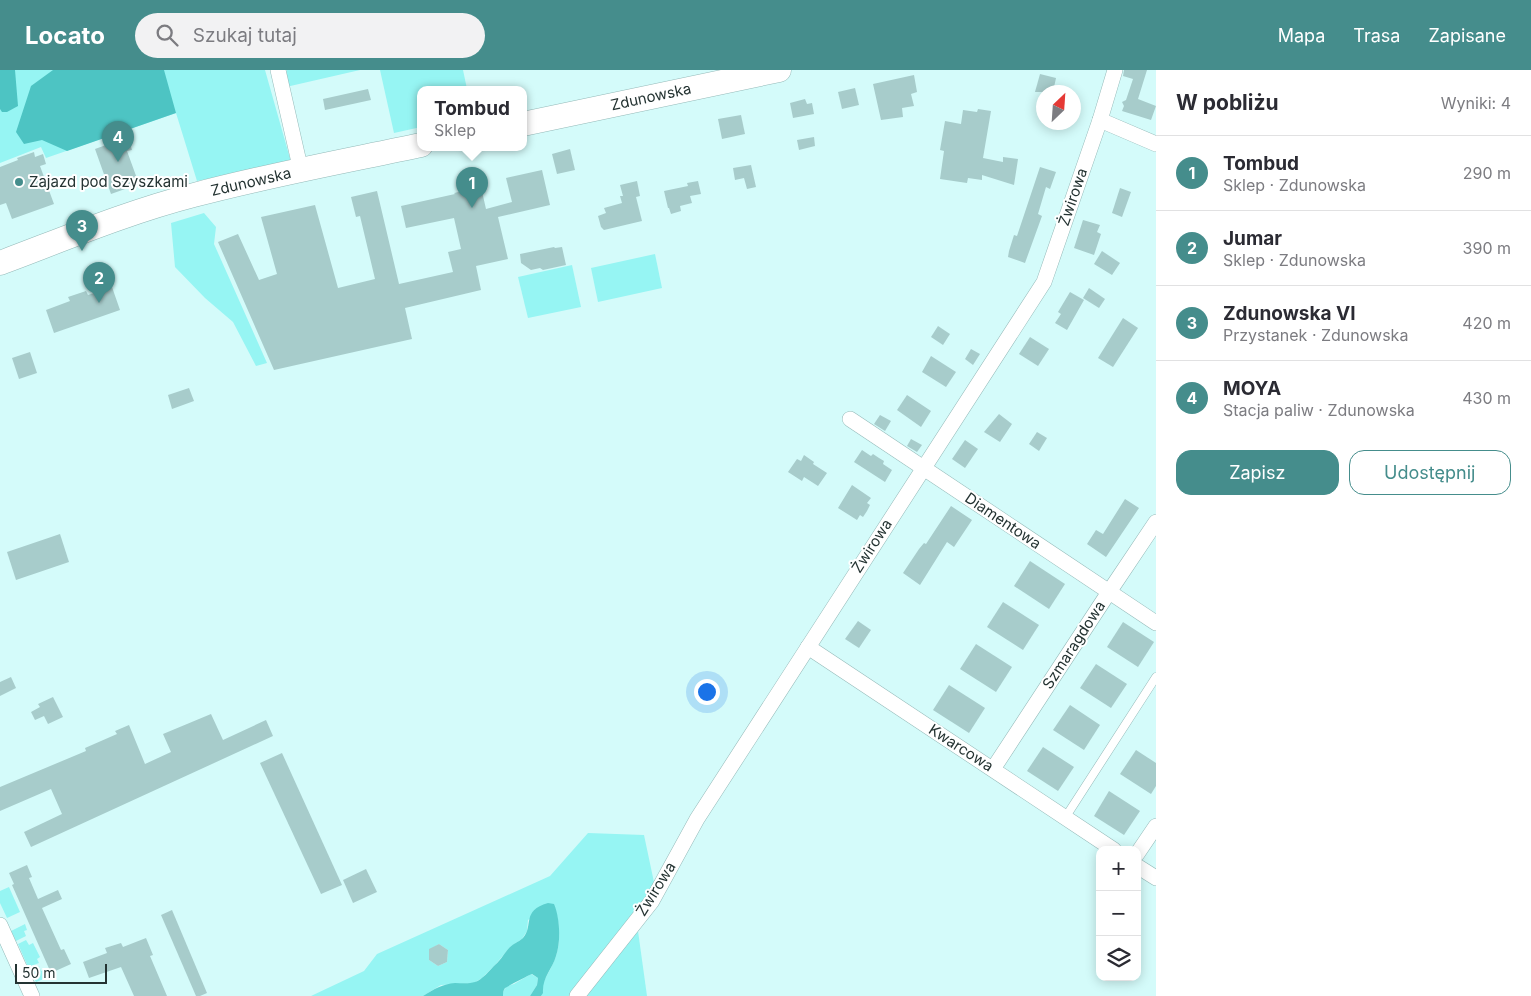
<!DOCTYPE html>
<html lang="pl">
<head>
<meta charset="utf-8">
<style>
  :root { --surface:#fff; --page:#f2f2f3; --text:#2b2b33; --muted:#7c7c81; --line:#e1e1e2; --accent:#458d8c }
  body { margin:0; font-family:Inter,sans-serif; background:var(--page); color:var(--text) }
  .controls { position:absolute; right:15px; bottom:15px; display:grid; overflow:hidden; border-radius:10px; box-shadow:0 2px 12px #0003 }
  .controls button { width:45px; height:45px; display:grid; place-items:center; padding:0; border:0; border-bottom:1px solid var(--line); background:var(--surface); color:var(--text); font:25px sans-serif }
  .compass { position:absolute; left:1036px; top:15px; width:45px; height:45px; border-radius:50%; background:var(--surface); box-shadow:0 2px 12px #0003; rotate:25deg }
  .scale { position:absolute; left:15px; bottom:12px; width:92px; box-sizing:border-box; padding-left:5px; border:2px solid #243332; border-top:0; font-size:14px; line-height:18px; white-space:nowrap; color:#243332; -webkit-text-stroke:4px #fff; paint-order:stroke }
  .you { position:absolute; left:706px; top:621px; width:18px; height:18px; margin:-12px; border:4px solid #fff; border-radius:50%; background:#1a73e8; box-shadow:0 0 0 8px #1a73e833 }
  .badge { display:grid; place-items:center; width:32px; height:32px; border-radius:50%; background:var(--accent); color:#fff; font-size:16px; font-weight:700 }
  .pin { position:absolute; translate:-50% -41px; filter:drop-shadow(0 1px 2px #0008) }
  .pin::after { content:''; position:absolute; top:26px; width:18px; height:15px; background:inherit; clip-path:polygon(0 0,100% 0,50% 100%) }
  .popup { position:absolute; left:417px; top:16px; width:110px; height:65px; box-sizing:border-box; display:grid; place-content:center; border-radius:10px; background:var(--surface); filter:drop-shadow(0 1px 4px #0005); font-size:16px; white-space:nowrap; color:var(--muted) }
  .popup b { font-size:19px; color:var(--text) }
  .popup::after { content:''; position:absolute; left:50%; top:100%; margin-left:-10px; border:10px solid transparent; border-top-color:var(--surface) }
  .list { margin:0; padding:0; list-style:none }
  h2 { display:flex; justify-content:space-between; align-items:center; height:65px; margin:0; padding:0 20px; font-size:21px }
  h2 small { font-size:16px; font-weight:400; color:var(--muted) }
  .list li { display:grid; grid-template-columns:32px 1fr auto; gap:15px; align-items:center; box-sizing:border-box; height:75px; padding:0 20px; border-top:1px solid var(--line) }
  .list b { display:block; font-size:19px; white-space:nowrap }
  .list p { margin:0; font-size:16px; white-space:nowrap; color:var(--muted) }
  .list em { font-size:16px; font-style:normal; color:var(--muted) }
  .actions { display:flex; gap:10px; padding:15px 20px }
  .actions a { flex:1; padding:11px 0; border:1px solid var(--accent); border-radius:15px; text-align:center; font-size:18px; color:var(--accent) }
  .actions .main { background:var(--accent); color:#fff }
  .icon { flex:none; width:28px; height:28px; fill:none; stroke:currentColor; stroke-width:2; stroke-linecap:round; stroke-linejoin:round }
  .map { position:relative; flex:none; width:1156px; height:926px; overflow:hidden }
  header { display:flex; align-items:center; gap:30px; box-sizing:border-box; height:70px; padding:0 25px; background:var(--accent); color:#fff }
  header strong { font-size:24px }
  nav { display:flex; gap:28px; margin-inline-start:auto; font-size:18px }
  .search { width:350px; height:45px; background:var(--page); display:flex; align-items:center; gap:12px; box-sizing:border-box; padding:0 18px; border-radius:28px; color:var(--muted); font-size:19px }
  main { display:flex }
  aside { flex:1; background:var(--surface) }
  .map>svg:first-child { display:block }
  .green { fill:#96f5f3; fill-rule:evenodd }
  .forest { fill:#4dc4c3 }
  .water { fill:#5acfce }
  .building { fill:#a7cccb }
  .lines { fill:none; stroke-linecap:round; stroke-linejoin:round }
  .lane-casing { stroke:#94b9b8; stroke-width:9 }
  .street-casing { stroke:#94b9b8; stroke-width:16 }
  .primary-casing { stroke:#94b9b8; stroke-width:25 }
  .lane { stroke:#fff; stroke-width:8 }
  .street { stroke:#fff; stroke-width:15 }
  .primary { stroke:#fff; stroke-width:24 }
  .poi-dot { fill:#458d8c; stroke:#fff; stroke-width:2 }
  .labels { text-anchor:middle; stroke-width:4; stroke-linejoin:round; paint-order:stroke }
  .street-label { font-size:15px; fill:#243332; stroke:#fff }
  .poi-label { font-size:15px; fill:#243332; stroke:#fff; text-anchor:start }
</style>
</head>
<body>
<header>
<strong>Locato</strong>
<div class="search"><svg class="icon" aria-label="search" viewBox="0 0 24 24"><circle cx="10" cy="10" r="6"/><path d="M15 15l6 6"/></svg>Szukaj tutaj</div>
<nav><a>Mapa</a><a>Trasa</a><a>Zapisane</a></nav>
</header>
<main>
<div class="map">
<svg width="1156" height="926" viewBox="0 0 1156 926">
  <rect width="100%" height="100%" fill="#d4fbfa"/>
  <g class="green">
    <polygon points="0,0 265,0 291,92 197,111 176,43 46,88 41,77 0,93"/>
    <polygon points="287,0 360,0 286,17 284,11"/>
    <polygon points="380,0 463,0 467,19 421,19 421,57 394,63"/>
    <polygon points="204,143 216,157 214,174 267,293 256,296 233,252 205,228 175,197 171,153"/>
    <polygon points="655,184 662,218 598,232 591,198"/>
    <polygon points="572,195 581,237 528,248 518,207"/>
    <path d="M588 763 644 765 655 817 570 926H541C544 921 541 916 544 911 548 903 553 895 556 886 561 872 560 848 553 834L528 850 527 861 522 869 510 877 496 894 482 908 474 913 441 915 423 926H311L364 901 377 884 550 806ZM439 874 448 880 447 892 438 896 429 890V880Z"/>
    <polygon points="9,817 20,842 7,848 0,833 0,821"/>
    <polygon points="25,854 27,860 24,861 26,866 16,871 11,861"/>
    <polygon points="638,861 647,926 583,926"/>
    <polygon points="26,870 29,875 33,873 40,887 37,889 39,893 28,897 18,874"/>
    <polygon points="39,896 41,901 45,899 49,907 36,912 30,900"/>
    <polygon points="531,904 538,908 537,915 530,926 502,926 504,920 507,916 514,914"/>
  </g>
  <g class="forest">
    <polygon points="0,0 15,0 18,36 7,42 2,42 0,39"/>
    <polygon points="53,0 164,0 176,43 67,81 42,70 24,74 16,62 31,16"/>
  </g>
  <path class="water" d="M548 833 554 834C560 848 561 872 556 886 552 900 542 907 543 923L541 926H530L537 915 538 908 532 904C527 906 508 916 505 918 503 921 503 923 503 926H423C434 919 443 914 455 913 461 913 469 914 475 912 482 910 490 900 495 895 501 890 505 882 510 877 514 873 519 872 523 868 534 855 521 841 548 833Z"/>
  <g class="building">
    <polygon points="1124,0 1147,0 1138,29 1156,36 1151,50 1122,41 1124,36 1122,32 1126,30 1133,9 1123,6"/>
    <polygon points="1040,4 1056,8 1053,22 1035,22"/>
    <polygon points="914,5 917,22 911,24 914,36 902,38 903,47 881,50 873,14"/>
    <polygon points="855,18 859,35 842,39 838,22"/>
    <polygon points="368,19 371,30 325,40 323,29"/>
    <polygon points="805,29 807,34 812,33 814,44 793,48 790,33"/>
    <polygon points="978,39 991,41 983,88 1003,92 1003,87 1018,89 1014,115 982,105 982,110 968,108 967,113 940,109 944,81 940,80 945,51 961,54 963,40 977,42"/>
    <polygon points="741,45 745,64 722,69 718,49"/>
    <polygon points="128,67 132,80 127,81 139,114 111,124 95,79"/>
    <polygon points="814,67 815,76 799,80 797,70"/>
    <polygon points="570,79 575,100 557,104 552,84"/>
    <polygon points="34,82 35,87 43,84 46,94 40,96 54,134 12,149 6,133 0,135 0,97 18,90 17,88"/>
    <polygon points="751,95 756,117 747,119 744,108 735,110 733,98"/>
    <polygon points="1040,97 1056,102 1050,119 1046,117 1038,144 1042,146 1025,193 1008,187 1009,181 1014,165 1017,166"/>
    <polygon points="542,100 550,135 498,147 508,189 476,196 481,220 405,238 412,269 274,300 218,172 238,164 259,210 277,204 261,147 315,135 338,218 375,209 360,146 356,147 351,127 377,121 399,214 453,202 448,182 461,179 454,148 406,158 401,136 455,124 454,123 481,117 486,139 512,132 506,108"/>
    <polygon points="637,111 640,126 636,127 642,151 604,160 601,157 598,146 606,143 604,138 622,133 620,126 623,126 620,115"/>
    <polygon points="698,111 701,124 690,126 692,133 680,136 681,141 671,144 669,138 668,138 664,121 688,116 687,113"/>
    <polygon points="1120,118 1131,122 1122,147 1112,143"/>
    <polygon points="1083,150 1100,155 1097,162 1101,164 1094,185 1074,178"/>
    <polygon points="554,177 555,178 562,177 566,195 543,200 540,198 531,200 521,193 520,184"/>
    <polygon points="1102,181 1120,193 1112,205 1094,194"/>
    <polygon points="112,217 120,240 54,263 46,240 70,231 68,227 86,221 88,225"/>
    <polygon points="1089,218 1105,229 1099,238 1083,228"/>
    <polygon points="1070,222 1084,230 1067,260 1055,253 1061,244 1058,242"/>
    <polygon points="1123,248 1138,258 1113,297 1098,288"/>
    <polygon points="938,256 950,264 943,275 931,267"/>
    <polygon points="1030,267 1049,279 1038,296 1019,284"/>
    <polygon points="971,279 980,284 973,295 965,289"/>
    <polygon points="30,282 37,303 19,309 12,288"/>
    <polygon points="931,286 956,302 946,317 922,302"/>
    <polygon points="189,318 194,331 172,339 168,325"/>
    <polygon points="907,325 931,341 921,357 897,340"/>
    <polygon points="999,344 1012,354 1000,372 984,362"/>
    <polygon points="880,345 891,351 885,361 874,354"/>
    <polygon points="1037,362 1047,368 1039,381 1029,374"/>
    <polygon points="911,369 922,375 917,382 907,376"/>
    <polygon points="965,370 978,379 965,398 952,389"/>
    <polygon points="862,380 871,386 873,384 879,388 884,391 883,394 892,400 885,412 854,392"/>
    <polygon points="804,385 814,392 813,394 827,403 818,416 804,407 802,411 788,402 797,389 801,391"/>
    <polygon points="852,415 871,428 867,433 870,435 867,441 863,447 860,445 857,450 838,438"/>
    <polygon points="1125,429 1139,438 1106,487 1087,474 1096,460 1103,464"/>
    <polygon points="951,436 972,450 954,477 947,472 920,515 903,503 919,479 924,473 926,474"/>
    <polygon points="60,464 69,492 16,510 7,482"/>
    <polygon points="1030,491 1065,514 1049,539 1014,516"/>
    <polygon points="1003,532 1039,555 1023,580 987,557"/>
    <polygon points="858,551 871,560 859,578 845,569"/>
    <polygon points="1123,552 1154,572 1138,597 1107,577"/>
    <polygon points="976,574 1012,597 996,622 960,599"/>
    <polygon points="1096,594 1127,614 1111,638 1080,618"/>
    <polygon points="11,607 16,618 0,626 0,612"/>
    <polygon points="949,615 985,638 969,663 933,640"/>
    <polygon points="53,627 63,647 48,654 44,646 35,650 31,642 40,637 38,634"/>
    <polygon points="1070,635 1100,655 1084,680 1053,660"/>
    <polygon points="211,644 223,670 266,650 273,666 31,777 24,762 62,744 51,719 0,741 0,717 86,681 85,678 117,664 115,661 129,655 145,694 171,682 163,664"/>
    <polygon points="1043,677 1074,697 1058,721 1027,701"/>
    <polygon points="1136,680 1156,693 1156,716 1151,724 1120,704"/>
    <polygon points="282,683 342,815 321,824 260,693"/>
    <polygon points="1109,721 1140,741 1124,765 1094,746"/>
    <polygon points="27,795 32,807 29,808 38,829 58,820 62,829 42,838 61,880 64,879 71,894 51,903 12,815 14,814 9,803"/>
    <polygon points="366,799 377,822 353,833 343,810"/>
    <polygon points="172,840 207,923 200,926 196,926 161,845"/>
    <polygon points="146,868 153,885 150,886 167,926 134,926 121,897 89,908 83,892 107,883 105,878 121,873 123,877"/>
    <polygon points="439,874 448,880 447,892 438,896 429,890 429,879"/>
  </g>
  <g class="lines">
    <defs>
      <polyline id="lane" points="1065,748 1156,607"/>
      <g id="street">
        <polyline points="278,0 301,101"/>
        <polyline points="1100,50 1156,74"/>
        <polyline points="850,349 1156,553"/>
        <polyline points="808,577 1114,780"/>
        <polyline points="993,699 1109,522 1156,452"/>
        <polyline points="1137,784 1156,756"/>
        <polyline points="1137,796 1156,808"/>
        <polyline points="0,855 32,926"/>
        <polyline points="577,926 652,831 697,749 1044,212 1100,50 1115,0"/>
      </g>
      <g id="primary">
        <polyline points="523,54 779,0"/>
        <path d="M0 193C64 169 128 142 194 125 269 105 345 91 421 75"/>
      </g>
    </defs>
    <use href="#lane" class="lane-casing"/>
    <use href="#street" class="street-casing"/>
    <use href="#primary" class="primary-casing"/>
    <use href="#lane" class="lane"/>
    <use href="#street" class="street"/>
    <use href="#primary" class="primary"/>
  </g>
  <circle class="poi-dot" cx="19" cy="112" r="5"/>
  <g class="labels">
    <g class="street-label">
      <text transform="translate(651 27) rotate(-12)" y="5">Zdunowska</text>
      <text transform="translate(251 112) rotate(-13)" y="5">Zdunowska</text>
      <text transform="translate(1073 127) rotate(-71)" y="5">Żwirowa</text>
      <text transform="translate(1003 451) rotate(34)" y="5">Diamentowa</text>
      <text transform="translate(872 476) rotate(-57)" y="5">Żwirowa</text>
      <text transform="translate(1074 575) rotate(-57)" y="5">Szmaragdowa</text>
      <text transform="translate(961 678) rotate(33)" y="5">Kwarcowa</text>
      <text transform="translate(656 819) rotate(-58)" y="5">Żwirowa</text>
    </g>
    <g class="poi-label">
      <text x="29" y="117">Zajazd pod Szyszkami</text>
    </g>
  </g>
</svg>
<div class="controls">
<button>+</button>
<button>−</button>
<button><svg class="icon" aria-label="layers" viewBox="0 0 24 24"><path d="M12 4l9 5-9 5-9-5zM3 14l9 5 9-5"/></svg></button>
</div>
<svg class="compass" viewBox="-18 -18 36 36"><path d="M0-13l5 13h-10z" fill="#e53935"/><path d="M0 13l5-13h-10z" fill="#7c7c81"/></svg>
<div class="scale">50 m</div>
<div class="you"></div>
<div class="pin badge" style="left:472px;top:138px">1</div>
<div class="popup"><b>Tombud</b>Sklep</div>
<div class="pin badge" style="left:99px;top:233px">2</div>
<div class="pin badge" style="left:82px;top:181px">3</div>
<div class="pin badge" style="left:118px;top:92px">4</div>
</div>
<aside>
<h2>W pobliżu<small>Wyniki: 4</small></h2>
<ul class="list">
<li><span class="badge">1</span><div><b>Tombud</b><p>Sklep · Zdunowska</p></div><em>290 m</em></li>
<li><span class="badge">2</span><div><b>Jumar</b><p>Sklep · Zdunowska</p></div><em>390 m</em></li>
<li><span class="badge">3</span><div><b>Zdunowska VI</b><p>Przystanek · Zdunowska</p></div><em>420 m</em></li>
<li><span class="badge">4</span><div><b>MOYA</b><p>Stacja paliw · Zdunowska</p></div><em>430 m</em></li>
</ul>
<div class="actions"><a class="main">Zapisz</a><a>Udostępnij</a></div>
</aside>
</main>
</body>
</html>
